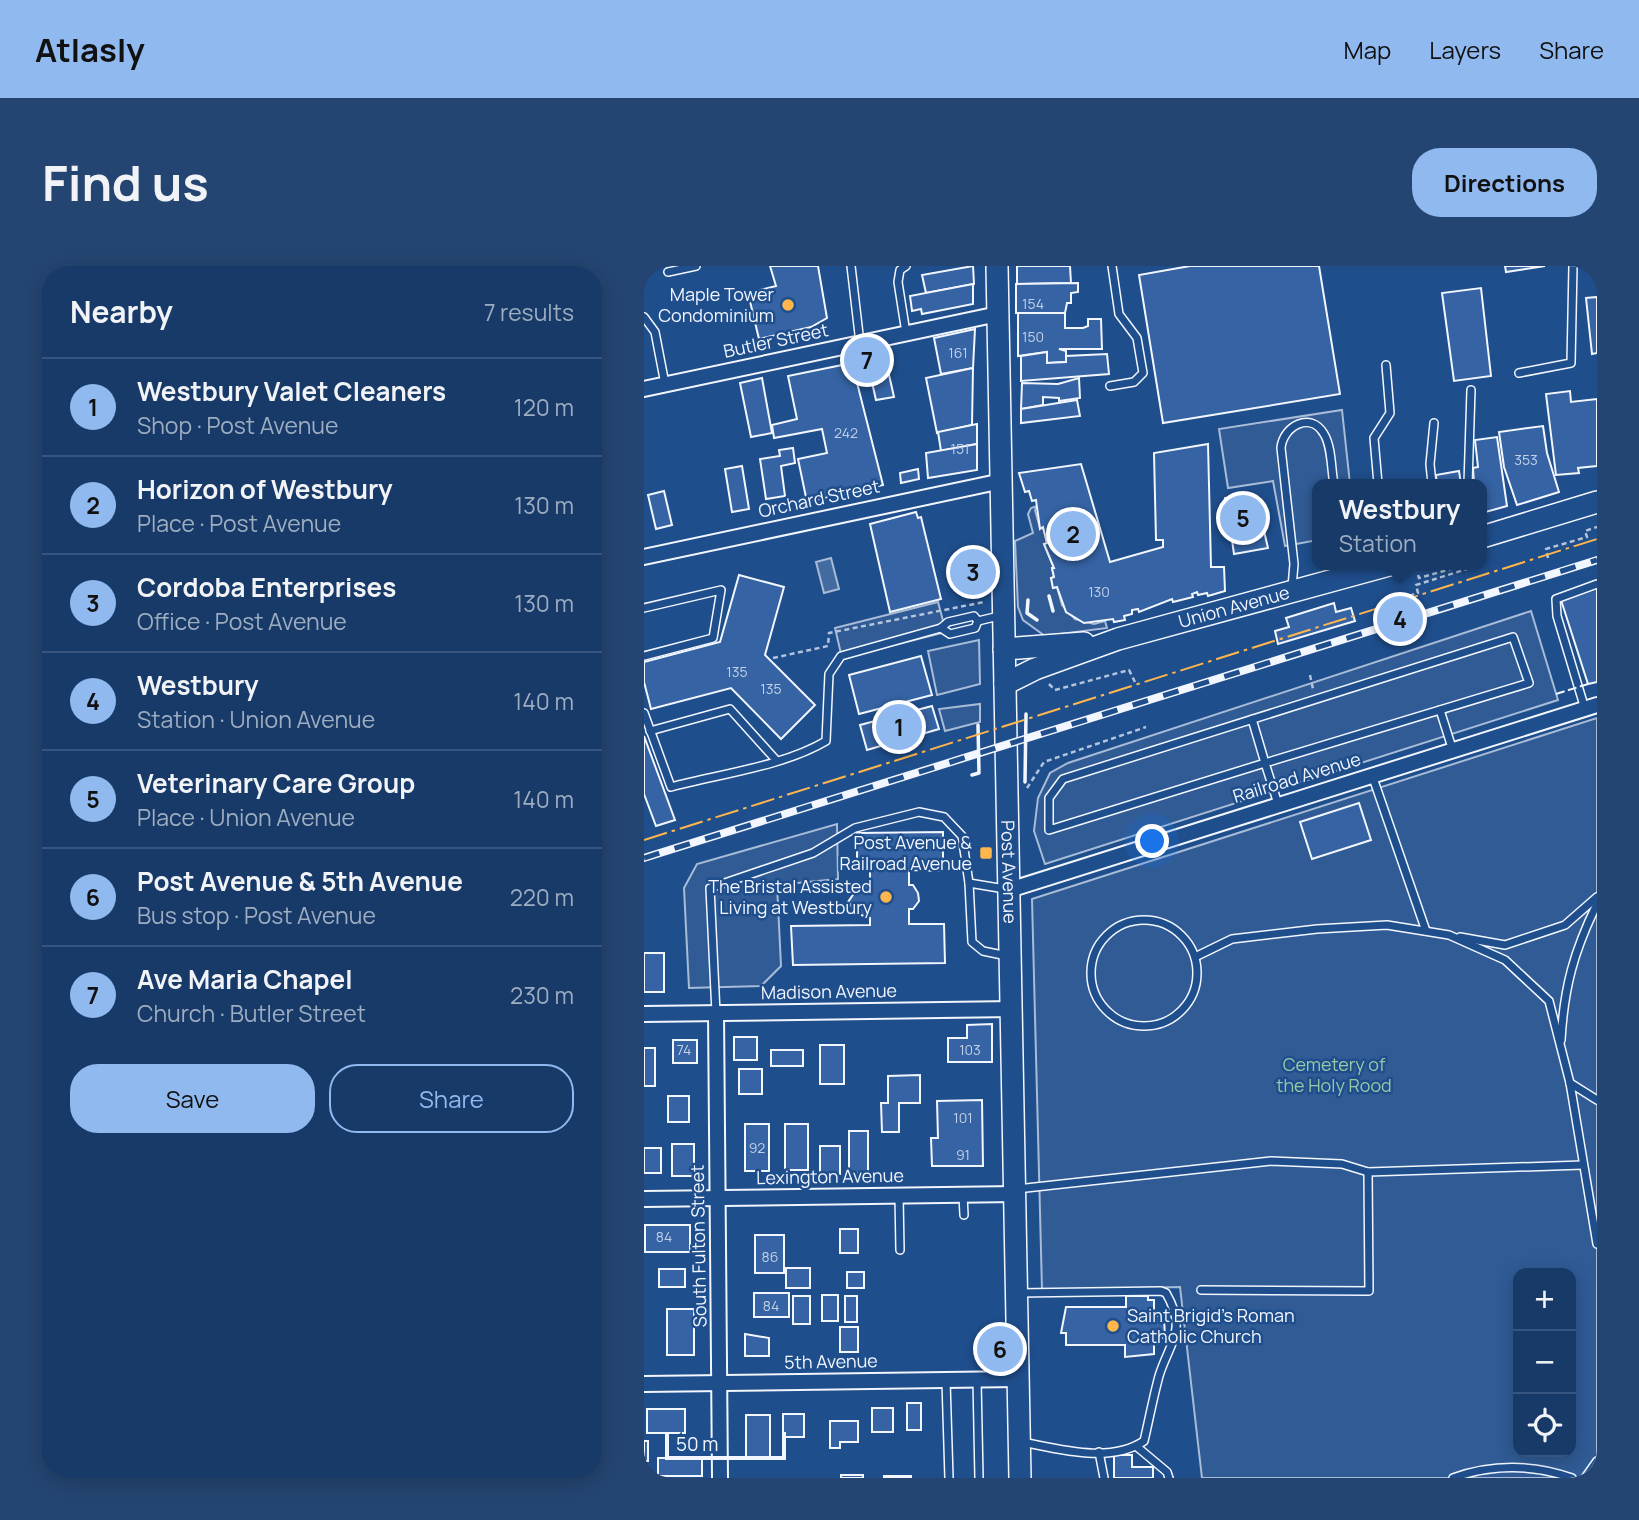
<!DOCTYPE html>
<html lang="en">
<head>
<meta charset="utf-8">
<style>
  :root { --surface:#173a69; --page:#244571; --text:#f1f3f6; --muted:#9eadc0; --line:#36547d; --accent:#90b9f0 }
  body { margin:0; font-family:Manrope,sans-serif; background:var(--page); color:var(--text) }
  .controls { position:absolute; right:21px; bottom:21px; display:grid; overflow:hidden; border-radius:14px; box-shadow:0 4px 18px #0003 }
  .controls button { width:63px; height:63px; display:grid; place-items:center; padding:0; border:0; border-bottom:2px solid var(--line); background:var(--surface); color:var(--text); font:35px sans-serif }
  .scale { position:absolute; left:21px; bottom:18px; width:121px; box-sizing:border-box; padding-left:7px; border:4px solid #f2f6ff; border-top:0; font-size:19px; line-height:24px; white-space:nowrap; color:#f2f6ff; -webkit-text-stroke:5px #1f4e8c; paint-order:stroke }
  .you { position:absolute; left:509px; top:576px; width:24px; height:24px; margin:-18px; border:5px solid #fff; border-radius:50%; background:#1a73e8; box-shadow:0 0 0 10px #1a73e833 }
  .badge { display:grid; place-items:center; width:46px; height:46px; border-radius:50%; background:var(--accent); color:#111; font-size:23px; font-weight:700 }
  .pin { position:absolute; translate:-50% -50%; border:4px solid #fff; box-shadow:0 2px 7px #0006 }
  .popup { position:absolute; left:668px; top:213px; width:175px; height:91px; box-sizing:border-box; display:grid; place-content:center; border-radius:14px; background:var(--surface); filter:drop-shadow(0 2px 5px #0005); font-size:23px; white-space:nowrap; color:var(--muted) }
  .popup b { font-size:26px; color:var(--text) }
  .popup::after { content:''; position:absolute; left:50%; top:100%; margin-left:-14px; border:14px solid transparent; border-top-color:var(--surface) }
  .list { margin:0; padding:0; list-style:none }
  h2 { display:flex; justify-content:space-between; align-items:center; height:91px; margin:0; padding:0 28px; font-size:30px }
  h2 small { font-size:23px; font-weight:400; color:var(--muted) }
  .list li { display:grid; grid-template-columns:46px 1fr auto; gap:21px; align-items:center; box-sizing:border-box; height:98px; padding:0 28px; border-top:2px solid var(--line) }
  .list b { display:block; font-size:26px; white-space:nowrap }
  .list p { margin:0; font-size:23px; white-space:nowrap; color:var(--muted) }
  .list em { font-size:23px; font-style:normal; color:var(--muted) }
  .actions { display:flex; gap:14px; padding:21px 28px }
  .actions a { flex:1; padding:16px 0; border:2px solid var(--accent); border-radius:28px; text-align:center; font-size:24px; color:var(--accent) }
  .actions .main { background:var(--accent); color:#111 }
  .icon { flex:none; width:38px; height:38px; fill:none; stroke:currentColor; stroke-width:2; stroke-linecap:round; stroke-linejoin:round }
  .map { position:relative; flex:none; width:953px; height:1212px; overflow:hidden; border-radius:28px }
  header { display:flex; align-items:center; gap:42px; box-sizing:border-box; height:98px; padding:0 35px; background:var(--accent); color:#111 }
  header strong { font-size:33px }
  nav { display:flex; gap:38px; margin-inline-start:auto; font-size:24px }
  .intro { display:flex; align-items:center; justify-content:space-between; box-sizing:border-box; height:168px; padding:0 42px }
  h1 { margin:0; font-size:49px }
  .button { padding:18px 32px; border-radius:28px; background:var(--accent); color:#111; font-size:24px; font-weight:700 }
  main { display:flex; gap:42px; padding:0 42px }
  aside { flex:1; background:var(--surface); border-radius:28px; box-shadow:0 4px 18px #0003 }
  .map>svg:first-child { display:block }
  .built { fill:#305b95; stroke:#a8bbd7; stroke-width:2; fill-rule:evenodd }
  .water { fill:#446ba0; stroke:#a8bbd7; stroke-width:2 }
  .building { fill:#3563a3; stroke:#f2f6ff; stroke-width:2 }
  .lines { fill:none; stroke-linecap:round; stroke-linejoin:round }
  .service-casing { stroke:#f2f6ff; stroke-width:10 }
  .minor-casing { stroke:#f2f6ff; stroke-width:18 }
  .secondary-casing { stroke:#f2f6ff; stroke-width:24 }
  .path { stroke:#b3c4dc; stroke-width:2.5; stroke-dasharray:5 3.5; stroke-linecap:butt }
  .service { stroke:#1f4e8c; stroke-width:7 }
  .minor { stroke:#1f4e8c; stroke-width:14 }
  .secondary { stroke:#1f4e8c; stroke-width:21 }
  .rail-casing { stroke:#f2f6ff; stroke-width:8 }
  .rail { stroke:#1f4e8c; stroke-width:5; stroke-dasharray:16; stroke-linecap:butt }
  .fence { stroke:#f2f6ff; stroke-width:2; stroke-dasharray:9 3.5; stroke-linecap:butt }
  .wall { stroke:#f2f6ff; stroke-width:3.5 }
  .power { stroke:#ffb74d; stroke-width:2; stroke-dasharray:24 5 3.5 5; stroke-linecap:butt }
  .poi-dot { fill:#ffb74d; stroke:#1f4e8c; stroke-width:2.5 }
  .labels { text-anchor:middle; stroke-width:5; stroke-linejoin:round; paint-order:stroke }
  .number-label { font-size:14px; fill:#c3d1e8 }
  .poi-label { font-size:18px; fill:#f2f6ff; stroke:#1f4e8c; text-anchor:end }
  .street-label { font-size:18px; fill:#f2f6ff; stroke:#1f4e8c }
  .park-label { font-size:18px; fill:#97c8a6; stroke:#1f4e8c }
</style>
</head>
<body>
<header>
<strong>Atlasly</strong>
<nav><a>Map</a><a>Layers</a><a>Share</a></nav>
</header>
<div class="intro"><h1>Find us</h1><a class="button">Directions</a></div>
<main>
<aside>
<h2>Nearby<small>7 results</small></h2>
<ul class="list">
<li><span class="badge">1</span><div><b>Westbury Valet Cleaners</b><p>Shop · Post Avenue</p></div><em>120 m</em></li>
<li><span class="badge">2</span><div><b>Horizon of Westbury</b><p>Place · Post Avenue</p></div><em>130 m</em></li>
<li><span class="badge">3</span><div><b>Cordoba Enterprises</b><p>Office · Post Avenue</p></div><em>130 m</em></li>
<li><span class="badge">4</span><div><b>Westbury</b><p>Station · Union Avenue</p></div><em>140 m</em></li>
<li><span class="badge">5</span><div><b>Veterinary Care Group</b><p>Place · Union Avenue</p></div><em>140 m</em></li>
<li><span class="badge">6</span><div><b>Post Avenue &amp; 5th Avenue</b><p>Bus stop · Post Avenue</p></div><em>220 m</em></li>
<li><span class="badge">7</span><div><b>Ave Maria Chapel</b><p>Church · Butler Street</p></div><em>230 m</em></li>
</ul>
<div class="actions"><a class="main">Save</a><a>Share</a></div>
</aside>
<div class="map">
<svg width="953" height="1212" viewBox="0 0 953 1212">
  <rect width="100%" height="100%" fill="#1f4e8c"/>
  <g class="built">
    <polygon points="698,144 706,218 674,218 674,274 641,280 629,215 584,222 575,163"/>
    <polygon points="393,240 391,244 396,262 399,261 403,277 400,278 410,302 408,303 410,311 407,312 409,322 413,321 418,339 431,353 450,358 461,355 463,362 401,370 379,354 374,341 371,275 389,267 384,248 387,242"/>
    <polygon points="294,336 302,366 198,392 191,362"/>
    <polygon points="887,345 914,434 401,598 390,565 394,532 406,507 424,497"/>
    <polygon points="335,374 336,418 293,429 284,385"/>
    <polygon points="336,438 336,456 301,465 295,443"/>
    <path d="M953 452V1212H558L536 1021 398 1024 388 633ZM874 1007H927V1186H874Z"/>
    <polygon points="193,558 194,613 133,619 137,700 117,720 45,722 40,622 53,598"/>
  </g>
  <polygon class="water" points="187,292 195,323 180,327 172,296"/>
  <g class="building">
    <polygon points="126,0 174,0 183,52 167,61 115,73 104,27 132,20"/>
    <polygon points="329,0 330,18 282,27 278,9"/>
    <polygon points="373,0 426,0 427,17 373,18"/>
    <polygon points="546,0 675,0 696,128 519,157 495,9"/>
    <polygon points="861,0 901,0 862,6"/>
    <polygon points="434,17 434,26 427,27 427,37 423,37 421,47 372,47 372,18"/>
    <polygon points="329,18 329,38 278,48 277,43 268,45 266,30"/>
    <polygon points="837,22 847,110 810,115 798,27"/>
    <polygon points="953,31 953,87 948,88 942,32"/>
    <polygon points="374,47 421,47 421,62 439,62 444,60 444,53 457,53 458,83 415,83 422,85 422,96 403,97 403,86 374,90"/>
    <polygon points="331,63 329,102 297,108 290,72"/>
    <polygon points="403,86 403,97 422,96 422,90 463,88 465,108 377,115 377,90"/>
    <polygon points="241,91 250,131 232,134 223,94"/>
    <polygon points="208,97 239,219 163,236 154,193 183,187 178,163 130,172 128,159 153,153 144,110"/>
    <polygon points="329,102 328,159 293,167 282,112"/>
    <polygon points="118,112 128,167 107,171 96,117"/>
    <polygon points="435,112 436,132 415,135 415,132 399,131 399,139 377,143 378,117 414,118"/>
    <polygon points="926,125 927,136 953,133 953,200 934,202 935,207 912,209 902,128"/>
    <polygon points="433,134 436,150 377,157 377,143"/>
    <polygon points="333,158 333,178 297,185 294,166"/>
    <polygon points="899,160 903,187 915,226 873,239 860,201 855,166"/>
    <polygon points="853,171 863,240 838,247 838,218 827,217 830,217 829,202 834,201 831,174"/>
    <polygon points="333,178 333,204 284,212 282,187"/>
    <polygon points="564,178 567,301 580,301 581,325 564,330 563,327 554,329 553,326 548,328 549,331 529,336 528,333 495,346 494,343 488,344 488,348 480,350 481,354 470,356 469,353 440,357 422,346 413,321 409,322 407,312 410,311 408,302 410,302 400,278 403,277 399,261 396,263 392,234 388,235 385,225 381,226 375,207 437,198 466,296 519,281 519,274 512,274 510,187"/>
    <polygon points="149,182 151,197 137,200 141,230 122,233 116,193 136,190 135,184"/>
    <polygon points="98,200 105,243 88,246 81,203"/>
    <polygon points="274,203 275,213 257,217 256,207"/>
    <polygon points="815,205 817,218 793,218 792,209"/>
    <polygon points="20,225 28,259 12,263 4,229"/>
    <polygon points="592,230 593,237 612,231 624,282 590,288 587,267 581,268 581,232"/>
    <polygon points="272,246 274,252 277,251 297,333 246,346 226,258"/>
    <polygon points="95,309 140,321 121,389 171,439 137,473 87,422 7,443 0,416 0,396 76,376"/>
    <polygon points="953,322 953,416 944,418 917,334"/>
    <polygon points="690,337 692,346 707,342 711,355 634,378 631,365 645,361 642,352"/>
    <polygon points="277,390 288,429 215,448 205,409"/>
    <polygon points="288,440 295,463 223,484 216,459"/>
    <polygon points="0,470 31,554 12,560 0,528"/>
    <polygon points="715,537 727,574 668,593 656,556"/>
    <polygon points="299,566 299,605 265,604 265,619 269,619 274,627 275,635 269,643 265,643 265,658 300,658 301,697 149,699 147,660 226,659 226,652 214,648 204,636 213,623 226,619 226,605 213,605 213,567"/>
    <rect x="0" y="687" width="20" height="39"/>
    <polygon points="348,758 348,796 304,796 304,772 323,772 323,759"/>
    <rect x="90" y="771" width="23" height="23"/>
    <rect x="29" y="774" width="24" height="23"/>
    <rect x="176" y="779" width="24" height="39"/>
    <rect x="0" y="782" width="11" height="38"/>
    <rect x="127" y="784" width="32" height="16"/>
    <rect x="95" y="803" width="23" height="25"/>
    <polygon points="276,809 276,837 255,837 255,866 238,866 237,837 244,837 244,810"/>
    <rect x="24" y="830" width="21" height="26"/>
    <polygon points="338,834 339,900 288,900 287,872 294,872 293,835"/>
    <rect x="101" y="858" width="24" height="47"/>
    <rect x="141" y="858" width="23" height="46"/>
    <rect x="205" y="865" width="19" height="42"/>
    <rect x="28" y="878" width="22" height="32"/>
    <rect x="176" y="880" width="20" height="28"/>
    <rect x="0" y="882" width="17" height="25"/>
    <rect x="1" y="959" width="45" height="27"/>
    <rect x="196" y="963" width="18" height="24"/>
    <rect x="111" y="969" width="29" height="38"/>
    <rect x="142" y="1002" width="24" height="20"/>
    <rect x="15" y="1003" width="26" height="18"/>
    <rect x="203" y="1006" width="17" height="16"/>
    <rect x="110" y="1027" width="35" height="24"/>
    <rect x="178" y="1029" width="16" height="26"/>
    <rect x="149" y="1030" width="17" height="28"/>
    <rect x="201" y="1030" width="12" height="26"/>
    <polygon points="482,1030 504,1030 504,1034 510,1034 510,1050 520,1050 521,1072 510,1072 510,1088 481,1091 481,1079 422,1079 422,1067 417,1067 422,1041 482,1041"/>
    <rect x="23" y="1043" width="27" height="46"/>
    <rect x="196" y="1061" width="18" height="25"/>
    <polygon points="101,1068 125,1072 125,1090 101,1090"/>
    <rect x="263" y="1137" width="14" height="27"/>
    <rect x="228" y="1142" width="21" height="24"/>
    <rect x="3" y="1143" width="38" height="24"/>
    <rect x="139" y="1148" width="21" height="23"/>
    <rect x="102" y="1149" width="24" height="43"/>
    <polygon points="186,1155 214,1155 214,1176 196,1176 196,1182 186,1182"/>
    <rect x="0" y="1175" width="4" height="20"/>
    <polygon points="470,1189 488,1189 488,1201 509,1201 509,1212 470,1212"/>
    <rect x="14" y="1192" width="44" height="18"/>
    <rect x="197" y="1209" width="22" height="3"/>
    <rect x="240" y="1210" width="27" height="2"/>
  </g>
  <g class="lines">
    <defs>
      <g id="service">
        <polyline points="207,0 216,77"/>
        <polyline points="262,0 256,4 254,16 262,67"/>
        <polyline points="24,6 52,0"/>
        <polyline points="0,51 11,66 21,118"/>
        <polyline points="875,107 927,97 929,0"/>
        <polyline points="466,120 490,116 499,107 493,72 475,48 468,0"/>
        <polyline points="734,218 730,172 746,147 742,99"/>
        <polyline points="788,218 786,198 790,157"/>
        <polyline points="824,218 827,124"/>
        <path d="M648 321 650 298 637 182C639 160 667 145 680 168 688 181 687 203 690 218"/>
        <polyline points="0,342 77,324 69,372 0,390"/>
        <polyline points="297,362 306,368 331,362 334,355 355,350"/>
        <polyline points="941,443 913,350 912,333 953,318"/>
        <polyline points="796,444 809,485"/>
        <path d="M0 447 27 521C76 508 140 500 182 475L185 408 197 390 297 362 304 356 330 350 334 355"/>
        <polyline points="608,453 621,497 885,417 869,371 419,513 405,532 405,564 621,497 634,538"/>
        <polyline points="6,465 86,443 132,494"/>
        <polyline points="728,509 782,665"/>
        <polyline points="325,617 328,676 339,685 363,690"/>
        <circle cx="500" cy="707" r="53"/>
        <polyline points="816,671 861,679 921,659 953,631"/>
        <polyline points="551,691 588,673 673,663 743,659 805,669 861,694 905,735 926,817 953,978"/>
        <polyline points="72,747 66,622 169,587 211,562 275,546 300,551 318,570 325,617 361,623"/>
        <path d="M917 774C920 721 930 685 953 638"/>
        <polyline points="926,817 953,834"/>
        <polyline points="373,923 627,895 698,898 724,906 939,899"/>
        <polyline points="319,929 320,949"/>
        <polyline points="255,930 256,984"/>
        <polyline points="557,1024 725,1025 724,906"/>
        <path d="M374 1027 517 1025 522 1027C544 1065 525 1077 515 1110 509 1132 505 1154 500 1175 466 1198 415 1183 378 1176"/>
        <polyline points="333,1114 335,1212"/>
        <polyline points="302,1115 305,1212"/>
        <polyline points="492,1180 523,1206 525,1212"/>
        <polyline points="455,1186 460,1212"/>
        <path d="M809 1212C847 1198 889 1198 928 1212"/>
        <polyline points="941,1212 953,1195"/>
      </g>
      <g id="minor">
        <polyline points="0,123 354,48"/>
        <polyline points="0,291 358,215"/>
        <polyline points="365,624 953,439"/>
        <polyline points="72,747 76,1212"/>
        <polyline points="0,748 370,743"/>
        <polyline points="0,933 372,928"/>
        <polyline points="0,1118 375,1113"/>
      </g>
      <g id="secondary">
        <path id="s1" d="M353 0C357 404 372 808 376 1212"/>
        <polyline points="838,271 953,236"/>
        <polyline points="360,383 440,377"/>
        <path id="s2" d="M361 418 391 403 474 373 745 299"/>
      </g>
    </defs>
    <use href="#service" class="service-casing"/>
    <use href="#minor" class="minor-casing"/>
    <use href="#secondary" class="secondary-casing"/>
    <g class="path">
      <polyline points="904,292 902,283 943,271 941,265 953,261"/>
      <polyline points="774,309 775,312 821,299"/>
      <polyline points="740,343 738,338 774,327 772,319 826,302 825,299"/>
      <polyline points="129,392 184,380 185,367 340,336"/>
      <polyline points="666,409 669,423"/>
      <polyline points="405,418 411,424 485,404 491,416"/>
      <polyline points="383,522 400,496 502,461"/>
    </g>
    <use href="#service" class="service"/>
    <use href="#minor" class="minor"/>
    <use href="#secondary" class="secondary"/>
    <defs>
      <polyline id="rail" points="0,592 953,294"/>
    </defs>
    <use href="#rail" class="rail-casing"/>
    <use href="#rail" class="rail"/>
    <polyline class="fence" points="912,428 944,418"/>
    <g class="wall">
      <polyline points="405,330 409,345"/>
      <polyline points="384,334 383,347 393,354"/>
      <polyline points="328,509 335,507 334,459"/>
      <polyline points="381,516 382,448"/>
    </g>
    <polyline class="power" points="0,574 953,273"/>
  </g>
  <g class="poi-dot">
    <circle cx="144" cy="39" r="7"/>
    <rect x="335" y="580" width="14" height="14" rx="3.5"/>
    <circle cx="242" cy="631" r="7"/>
    <circle cx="469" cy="1060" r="7"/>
  </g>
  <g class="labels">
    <g class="number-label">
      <text x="389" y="43">154</text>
      <text x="389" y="76">150</text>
      <text x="314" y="92">161</text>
      <text x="202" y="172">242</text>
      <text x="316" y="188">151</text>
      <text x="882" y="199">353</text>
      <text x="455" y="331">130</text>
      <text x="93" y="411">135</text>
      <text x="127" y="428">135</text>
      <text x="40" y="789">74</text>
      <text x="326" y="789">103</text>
      <text x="319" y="857">101</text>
      <text x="113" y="887">92</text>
      <text x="319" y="894">91</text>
      <text x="20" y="976">84</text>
      <text x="126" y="996">86</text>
      <text x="127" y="1045">84</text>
    </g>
    <g class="poi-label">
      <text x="130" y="35">Maple Tower<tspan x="130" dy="21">Condominium</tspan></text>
      <text x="328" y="583">Post Avenue &amp;<tspan x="328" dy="21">Railroad Avenue</tspan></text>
      <text x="228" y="627">The Bristal Assisted<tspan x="228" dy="21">Living at Westbury</tspan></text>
      <text x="483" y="1056" text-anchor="start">Saint Brigid's Roman<tspan x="483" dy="21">Catholic Church</tspan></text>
    </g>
    <g class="street-label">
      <text transform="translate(132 75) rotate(-12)" y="6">Butler Street</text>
      <text transform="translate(175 233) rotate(-12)" y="6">Orchard Street</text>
      <text dy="6" stroke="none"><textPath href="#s2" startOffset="242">Union Avenue</textPath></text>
      <text transform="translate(653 512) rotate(-17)" y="6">Railroad Avenue</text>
      <text dy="6" stroke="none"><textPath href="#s1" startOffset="606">Post Avenue</textPath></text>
      <text transform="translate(185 726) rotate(-1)" y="6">Madison Avenue</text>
      <text transform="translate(186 911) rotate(-1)" y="6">Lexington Avenue</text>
      <text transform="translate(55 980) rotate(-91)" y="6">South Fulton Street</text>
      <text transform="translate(187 1096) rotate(-1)" y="6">5th Avenue</text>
    </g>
    <g class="park-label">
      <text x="690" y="805">Cemetery of<tspan x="690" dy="21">the Holy Rood</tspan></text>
    </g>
  </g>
</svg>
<div class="controls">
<button>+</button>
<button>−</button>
<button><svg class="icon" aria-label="locate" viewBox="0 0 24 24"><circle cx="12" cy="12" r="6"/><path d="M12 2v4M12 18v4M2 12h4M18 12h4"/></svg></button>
</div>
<div class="scale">50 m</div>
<div class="you"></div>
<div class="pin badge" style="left:255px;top:461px">1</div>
<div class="pin badge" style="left:429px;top:268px">2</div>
<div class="pin badge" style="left:329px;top:306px">3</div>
<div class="pin badge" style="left:756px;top:353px">4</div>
<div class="popup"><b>Westbury</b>Station</div>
<div class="pin badge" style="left:599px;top:252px">5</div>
<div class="pin badge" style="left:356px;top:1083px">6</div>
<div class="pin badge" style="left:223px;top:94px">7</div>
</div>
</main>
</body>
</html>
